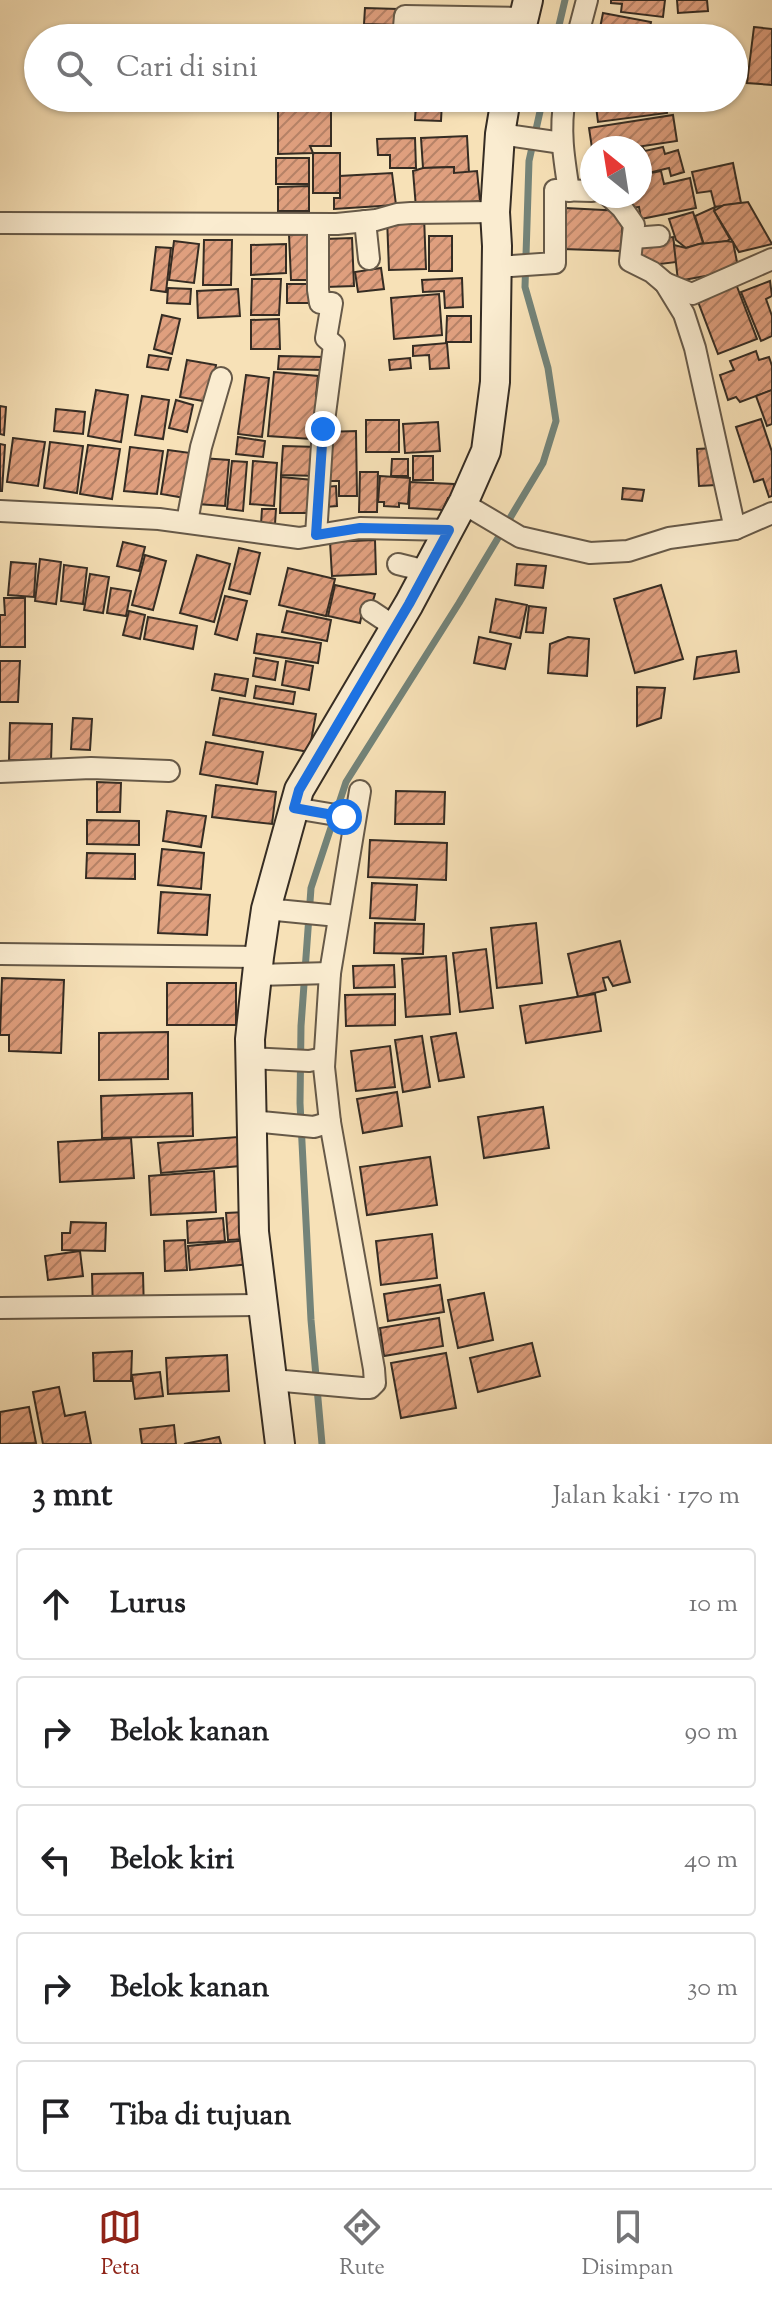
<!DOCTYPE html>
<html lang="id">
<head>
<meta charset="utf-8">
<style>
  :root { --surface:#fff; --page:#f6f6f6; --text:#202124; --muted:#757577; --line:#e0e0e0; --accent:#8f2418 }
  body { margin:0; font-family:"Sorts Mill Goudy",serif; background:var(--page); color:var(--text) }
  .compass { position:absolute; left:580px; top:136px; width:72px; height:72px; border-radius:50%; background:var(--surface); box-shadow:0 2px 6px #0004; rotate:330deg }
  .stop { position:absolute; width:24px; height:24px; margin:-18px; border:6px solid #1a73e8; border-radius:50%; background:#fff }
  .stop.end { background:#1a73e8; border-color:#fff; box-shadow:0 2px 8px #0008 }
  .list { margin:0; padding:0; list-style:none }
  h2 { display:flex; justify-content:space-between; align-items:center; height:104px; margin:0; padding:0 32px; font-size:34px }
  h2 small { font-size:26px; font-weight:400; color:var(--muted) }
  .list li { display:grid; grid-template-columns:52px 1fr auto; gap:24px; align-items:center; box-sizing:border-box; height:112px; margin:0 16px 16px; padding:0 16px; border:2px solid var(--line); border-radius:8px }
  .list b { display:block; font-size:30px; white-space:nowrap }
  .list em { font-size:26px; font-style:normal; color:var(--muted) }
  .icon { flex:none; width:44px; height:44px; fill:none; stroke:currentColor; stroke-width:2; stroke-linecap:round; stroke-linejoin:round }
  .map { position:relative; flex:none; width:772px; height:1444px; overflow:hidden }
  .search { position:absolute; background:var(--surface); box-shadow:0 2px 6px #0004; left:24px; right:24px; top:24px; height:88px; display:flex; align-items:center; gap:20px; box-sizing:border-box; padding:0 28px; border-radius:44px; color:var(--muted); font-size:30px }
  .sheet { height:744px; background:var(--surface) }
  nav { display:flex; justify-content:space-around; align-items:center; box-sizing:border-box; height:112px; border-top:2px solid var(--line); background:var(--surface); font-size:22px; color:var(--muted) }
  nav a { display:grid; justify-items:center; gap:4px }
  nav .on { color:var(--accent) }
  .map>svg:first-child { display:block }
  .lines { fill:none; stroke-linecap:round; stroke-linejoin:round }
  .stream { stroke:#738379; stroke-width:7 }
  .building { fill:url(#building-hatch); stroke:#352c23; stroke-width:2 }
  .street-casing { stroke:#665948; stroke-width:24 }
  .secondary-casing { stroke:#352c23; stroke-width:32 }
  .street { stroke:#faecd0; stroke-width:20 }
  .secondary { stroke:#faecd0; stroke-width:28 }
  .route { stroke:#1a73e8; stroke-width:10 }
</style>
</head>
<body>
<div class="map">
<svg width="772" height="1444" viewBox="0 0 772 1444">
  <defs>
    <pattern id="building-hatch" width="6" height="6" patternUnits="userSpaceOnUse" patternTransform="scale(2)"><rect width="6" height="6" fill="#df9f7e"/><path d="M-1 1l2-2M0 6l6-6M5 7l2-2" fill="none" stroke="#b68267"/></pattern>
  </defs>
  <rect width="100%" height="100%" fill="#f7e1b7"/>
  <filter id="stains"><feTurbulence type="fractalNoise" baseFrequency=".0025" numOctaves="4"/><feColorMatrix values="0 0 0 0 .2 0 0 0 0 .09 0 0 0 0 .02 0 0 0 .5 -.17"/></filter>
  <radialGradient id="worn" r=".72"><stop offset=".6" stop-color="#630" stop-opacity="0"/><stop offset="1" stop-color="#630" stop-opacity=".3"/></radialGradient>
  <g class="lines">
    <g class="stream">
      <polyline points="556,38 565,0"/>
      <polyline points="322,1444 311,1320 300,1103 301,1026 311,888 346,782 459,603 543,463 556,421 548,368 525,287 529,161 543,98"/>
    </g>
  </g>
  <g class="building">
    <polygon points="611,0 665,0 663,17 621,12 622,4 611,3"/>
    <polygon points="677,0 707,0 708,11 678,13"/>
    <polygon points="365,8 398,9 398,25 364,24"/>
    <polygon points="603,13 651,22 648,38 598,38"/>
    <polygon points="461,20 488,22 488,38 460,38"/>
    <polygon points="410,22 427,22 428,38 410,38"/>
    <polygon points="430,22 456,22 457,38 430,38"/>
    <polygon points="754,27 772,29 772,85 747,83"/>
    <rect x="362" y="28" width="34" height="10"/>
    <polygon points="595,98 665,98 667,113 598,122"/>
    <polygon points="416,101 442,101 441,121 415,120"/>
    <polygon points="331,110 331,146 310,146 313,153 278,154 278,111"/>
    <polygon points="673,115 677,141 630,148 592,148 589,128"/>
    <polygon points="467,136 469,173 454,173 454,167 423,168 421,138"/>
    <polygon points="415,138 416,168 390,168 390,155 378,155 377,139"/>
    <polygon points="663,147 665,154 678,150 684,172 671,176 669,168 640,175 640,148 643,148 645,151"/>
    <rect x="313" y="153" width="27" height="40"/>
    <rect x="276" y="158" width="33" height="26"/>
    <polygon points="733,163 741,203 715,207 711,191 697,193 692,172"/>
    <polygon points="454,167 454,173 477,171 480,201 416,208 413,171 423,168"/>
    <polygon points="661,171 664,184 690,178 696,208 641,219 639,207 632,208 630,196 640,196 640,175"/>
    <polygon points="392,173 396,205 334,209 334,198 340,198 340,176"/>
    <polygon points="309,186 309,211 278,211 278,187"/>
    <polygon points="748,202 772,244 739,252 714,211 724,205"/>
    <polygon points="715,207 714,211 730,239 727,241 704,245 695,216"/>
    <polygon points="565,208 623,211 621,251 563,249"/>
    <polygon points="693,212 703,243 686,248 676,240 669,219"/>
    <polygon points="424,216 426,269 389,270 387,218"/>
    <polygon points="307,234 309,280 291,280 289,235"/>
    <rect x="429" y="236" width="23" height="35"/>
    <polygon points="673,237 677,262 651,265 640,261 638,246 644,241"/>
    <polygon points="352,238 354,286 326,287 325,239"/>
    <polygon points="204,240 232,240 231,285 203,285"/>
    <polygon points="174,241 199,244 194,283 169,280"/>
    <polygon points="727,241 733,242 738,267 721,270 722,273 678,281 674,245 686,248 699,244"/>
    <polygon points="286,244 286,273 251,275 251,245"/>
    <polygon points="156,247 171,248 166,292 151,290"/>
    <polygon points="381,268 384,289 358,292 355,272"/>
    <polygon points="462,278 463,307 445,308 444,291 423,292 422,280"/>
    <polygon points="252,279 281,279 279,315 251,315"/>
    <polygon points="770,281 772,296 766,299 772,316 772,336 761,341 741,292"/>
    <rect x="287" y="284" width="22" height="19"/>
    <polygon points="736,284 757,339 718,354 697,299"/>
    <polygon points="168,288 191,289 190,304 167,303"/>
    <polygon points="238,289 240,316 198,318 197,291"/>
    <polygon points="439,294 442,335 394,339 391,298"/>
    <polygon points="162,315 180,319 172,354 154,349"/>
    <polygon points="447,316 471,316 471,342 446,342"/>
    <polygon points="279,319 280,349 251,349 251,320"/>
    <polygon points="447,343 449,368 430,369 429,355 413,356 413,346"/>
    <polygon points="756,351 759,360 769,357 772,366 772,390 740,402 736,397 728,400 720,375 734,370 730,361"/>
    <polygon points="149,355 171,358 168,370 147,367"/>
    <polygon points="279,356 324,357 323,370 278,369"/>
    <polygon points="410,358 411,368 390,370 389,360"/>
    <polygon points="187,360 216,365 209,402 180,397"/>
    <polygon points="274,372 318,376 316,396 324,396 323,416 313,415 311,439 268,436"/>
    <polygon points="246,375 269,378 262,437 238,434"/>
    <polygon points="96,390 128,395 121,442 88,436"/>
    <polygon points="772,390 772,424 767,426 756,396"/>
    <polygon points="142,396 169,400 163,439 135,435"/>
    <polygon points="176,400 193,405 187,432 169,428"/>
    <polygon points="0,406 6,407 4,435 0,434"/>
    <polygon points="56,409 85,412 83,434 54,431"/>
    <polygon points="761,419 772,452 772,496 769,497 763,479 754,482 736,427"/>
    <rect x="366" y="420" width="33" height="32"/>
    <polygon points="438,422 440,451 405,453 403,424"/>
    <polygon points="356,431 357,496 339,496 339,481 326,481 325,432"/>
    <polygon points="238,437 265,441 263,457 236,454"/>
    <polygon points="13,438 45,442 38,486 7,482"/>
    <polygon points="50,442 83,446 77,493 44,488"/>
    <polygon points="0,444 5,445 2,491 0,491"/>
    <polygon points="88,445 120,449 112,499 80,494"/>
    <polygon points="283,446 319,447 318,476 281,475"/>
    <polygon points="130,447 163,451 157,494 124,491"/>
    <polygon points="714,448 716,485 699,486 697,449"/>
    <polygon points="168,450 198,454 191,499 161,494"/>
    <rect x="413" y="456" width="20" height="24"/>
    <polygon points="201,458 229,460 225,506 197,504"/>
    <polygon points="392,459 408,459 408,476 391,476"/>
    <polygon points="232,461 247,462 243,511 227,509"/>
    <polygon points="253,461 277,463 274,506 250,504"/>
    <polygon points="360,472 378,472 377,512 359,512"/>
    <polygon points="380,476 410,478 408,504 399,503 399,507 384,506 384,502 378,502"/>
    <polygon points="281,477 313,480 310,513 280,513"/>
    <polygon points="410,482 454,484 453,498 448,498 443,510 409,508"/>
    <polygon points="336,486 337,506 325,507 325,487"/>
    <polygon points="623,488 644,490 642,501 622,499"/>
    <polygon points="262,509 276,509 275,524 261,524"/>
    <polygon points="375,540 376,574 332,576 330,542"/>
    <polygon points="123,542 145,547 139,571 117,566"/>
    <polygon points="239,548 260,553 250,594 229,589"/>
    <polygon points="145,555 166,561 153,610 132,605"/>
    <polygon points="197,555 230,564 214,622 180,613"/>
    <polygon points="40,559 61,562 56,604 35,601"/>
    <polygon points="11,562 36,564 34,597 8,595"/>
    <polygon points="517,564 546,566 543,588 515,585"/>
    <polygon points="64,565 87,568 83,604 61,601"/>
    <polygon points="288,568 335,579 326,616 279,605"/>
    <polygon points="90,574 109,577 103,613 84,610"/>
    <polygon points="335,585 375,594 372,604 364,603 360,623 328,616"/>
    <polygon points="661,585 683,659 635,673 614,599"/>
    <polygon points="111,588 131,591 126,616 107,613"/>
    <polygon points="225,596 247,601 237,640 215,634"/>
    <polygon points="4,598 25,598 25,647 0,647 0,615 5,615"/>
    <polygon points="496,599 527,605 520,638 490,632"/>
    <polygon points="529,606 546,608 543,633 526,632"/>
    <polygon points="129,611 145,615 140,639 123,635"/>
    <polygon points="287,611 331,620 327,641 282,632"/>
    <polygon points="148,617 197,626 193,649 144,639"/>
    <polygon points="257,634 321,643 318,663 254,653"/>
    <polygon points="479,637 511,644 505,669 474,663"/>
    <polygon points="568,637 589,639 587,676 548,673 550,644"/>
    <polygon points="736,651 739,672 694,679 697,657"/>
    <polygon points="256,658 278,662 275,680 253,676"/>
    <polygon points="0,661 20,661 18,702 0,702"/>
    <polygon points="286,661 313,666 309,690 282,685"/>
    <polygon points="215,674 248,679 245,696 212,690"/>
    <polygon points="256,686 295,692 293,704 254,698"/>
    <polygon points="637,687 665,688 661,718 637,726"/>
    <polygon points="220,698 316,714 309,752 213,735"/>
    <polygon points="73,718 92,719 90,750 71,749"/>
    <polygon points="10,723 52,724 51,762 9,760"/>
    <polygon points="206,742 263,752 257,784 200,774"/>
    <polygon points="97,782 121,783 120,812 97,812"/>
    <polygon points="216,785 276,792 272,824 212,817"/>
    <polygon points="396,791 445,792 444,824 395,824"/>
    <polygon points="167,811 206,816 201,847 163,841"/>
    <polygon points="87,820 139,821 139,845 87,844"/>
    <polygon points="370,840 447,843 446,880 368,877"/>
    <polygon points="162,849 204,853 201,889 158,885"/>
    <polygon points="87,853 135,854 135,879 86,878"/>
    <polygon points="372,883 417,885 415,920 370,918"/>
    <polygon points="161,892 210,895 207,935 158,933"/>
    <polygon points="375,923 424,924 423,954 374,953"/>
    <polygon points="536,923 542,983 497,988 491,928"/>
    <polygon points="620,941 630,982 613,986 608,977 603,978 606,990 578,997 568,954"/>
    <polygon points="486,949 493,1008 460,1012 453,953"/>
    <polygon points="446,956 450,1014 406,1017 402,959"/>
    <polygon points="394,965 395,987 354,988 353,966"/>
    <polygon points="2,978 64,980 61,1053 9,1051 9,1035 0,1035"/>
    <rect x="167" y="983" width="69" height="42"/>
    <polygon points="395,994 395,1025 346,1026 345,995"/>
    <polygon points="595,994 601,1031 526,1043 520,1006"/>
    <polygon points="168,1032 168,1079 99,1080 99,1033"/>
    <polygon points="456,1033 464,1077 439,1081 431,1037"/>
    <polygon points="422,1036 430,1087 403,1092 395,1040"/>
    <polygon points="390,1046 395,1087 356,1091 351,1051"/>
    <polygon points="397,1092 402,1126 363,1133 357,1099"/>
    <polygon points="192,1093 193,1136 102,1138 101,1096"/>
    <polygon points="543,1107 549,1148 484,1158 478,1117"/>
    <polygon points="238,1137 240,1166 161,1173 158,1143"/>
    <polygon points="131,1138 134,1178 60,1182 58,1142"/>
    <polygon points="430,1157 437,1205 367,1215 360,1167"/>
    <polygon points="214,1171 216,1212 151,1215 149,1176"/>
    <polygon points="246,1212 248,1239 228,1240 226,1213"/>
    <polygon points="223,1218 225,1241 188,1243 187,1221"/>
    <polygon points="71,1222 106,1223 105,1251 62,1250 62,1233 70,1233"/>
    <polygon points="432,1234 437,1278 381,1285 376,1241"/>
    <polygon points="185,1240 187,1270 165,1271 164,1241"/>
    <polygon points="248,1240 250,1264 190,1270 188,1246"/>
    <polygon points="80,1251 83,1276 48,1280 45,1256"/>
    <polygon points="143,1273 144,1313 93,1314 92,1274"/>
    <polygon points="440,1285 444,1312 388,1321 384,1294"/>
    <polygon points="484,1293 493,1340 458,1348 448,1300"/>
    <polygon points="439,1318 443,1346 384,1356 380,1328"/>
    <polygon points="532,1343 540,1376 478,1392 470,1358"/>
    <polygon points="132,1351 131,1381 94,1381 93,1353"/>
    <polygon points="446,1353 456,1408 401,1418 391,1363"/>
    <polygon points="227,1355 229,1391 168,1394 166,1358"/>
    <polygon points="160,1372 163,1396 135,1399 132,1375"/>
    <polygon points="59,1387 65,1416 85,1412 91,1444 43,1444 33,1392"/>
    <polygon points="29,1407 36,1443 0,1444 0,1412"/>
    <polygon points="174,1425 176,1444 142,1444 140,1429"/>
    <polygon points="219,1437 221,1444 184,1444"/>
  </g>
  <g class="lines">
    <defs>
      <g id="street">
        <polyline points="403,38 405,16 523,18"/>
        <polyline points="577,38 587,0"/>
        <path d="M565 98C559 130 564 159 569 191"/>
        <polyline points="500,134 562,143"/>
        <polyline points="609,196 622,208 634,225 630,261 652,272 665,283 684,314 695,348 735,529"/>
        <polyline points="365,221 369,259"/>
        <polyline points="0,223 337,224 376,220 397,214 411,213 495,212"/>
        <polyline points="633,238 659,236"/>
        <polyline points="496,267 555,263 555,190 592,191"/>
        <polyline points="665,283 692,294 772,259"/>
        <polyline points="464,501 471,508 520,537 590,553 628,551 669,538 735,529 772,513"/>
        <polyline points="0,511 159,519 299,538 360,528 449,530"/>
        <polyline points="187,522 201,447 221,378"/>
        <polyline points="316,535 323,429 334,345 326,338 332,303 320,303 318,290 318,224"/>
        <polyline points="398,564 426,571"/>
        <polyline points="371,611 395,627"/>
        <polyline points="0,772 91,768 169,771"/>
        <polyline points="294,808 354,818"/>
        <polyline points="266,909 338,916"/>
        <polyline points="0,954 259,957"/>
        <polyline points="257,975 330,973"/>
        <polyline points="251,1058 309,1061 324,1058"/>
        <polyline points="252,1121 314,1127 330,1122"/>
        <polyline points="0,1308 263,1305"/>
        <polyline points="273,1380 362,1388 370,1388 375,1383 374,1369 330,1122 324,1067 330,973 360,791"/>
      </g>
      <g id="secondary">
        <polyline points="519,38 528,0"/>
        <polyline points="280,1444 254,1232 250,1039 259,957 266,909 299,790 409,604 464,501 486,451 495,382 497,246 495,212 500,134 506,98"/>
      </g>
    </defs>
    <use href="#street" class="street-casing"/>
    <use href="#secondary" class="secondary-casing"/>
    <use href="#street" class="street"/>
    <use href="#secondary" class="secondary"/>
  </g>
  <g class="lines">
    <polyline class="route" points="323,429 316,535 360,528 449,530 409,604 299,790 294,808 344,817"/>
  </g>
  <rect width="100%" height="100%" filter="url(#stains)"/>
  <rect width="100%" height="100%" fill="url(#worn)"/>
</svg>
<svg class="compass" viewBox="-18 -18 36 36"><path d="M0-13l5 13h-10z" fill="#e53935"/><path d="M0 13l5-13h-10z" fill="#757577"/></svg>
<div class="stop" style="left:344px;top:817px"></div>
<div class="stop end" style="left:323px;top:429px"></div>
<div class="search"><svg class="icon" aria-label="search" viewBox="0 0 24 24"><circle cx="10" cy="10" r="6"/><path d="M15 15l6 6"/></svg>Cari di sini</div>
</div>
<section class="sheet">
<h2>3 mnt<small>Jalan kaki · 170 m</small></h2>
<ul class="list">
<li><svg class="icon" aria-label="ahead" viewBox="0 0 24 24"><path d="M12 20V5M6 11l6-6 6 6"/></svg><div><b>Lurus</b></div><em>10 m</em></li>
<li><svg class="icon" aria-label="right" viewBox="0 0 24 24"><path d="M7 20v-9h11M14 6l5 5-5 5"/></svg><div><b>Belok kanan</b></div><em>90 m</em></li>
<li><svg class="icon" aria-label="left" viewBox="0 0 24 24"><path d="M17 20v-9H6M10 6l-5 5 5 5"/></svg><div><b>Belok kiri</b></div><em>40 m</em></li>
<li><svg class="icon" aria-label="right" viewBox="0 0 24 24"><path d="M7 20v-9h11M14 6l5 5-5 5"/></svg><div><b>Belok kanan</b></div><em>30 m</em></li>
<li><svg class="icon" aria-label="arrive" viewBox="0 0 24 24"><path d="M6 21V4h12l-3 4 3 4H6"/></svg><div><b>Tiba di tujuan</b></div></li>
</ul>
</section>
<nav>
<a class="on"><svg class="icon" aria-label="map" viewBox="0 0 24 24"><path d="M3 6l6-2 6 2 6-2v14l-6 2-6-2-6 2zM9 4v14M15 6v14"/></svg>Peta</a>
<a><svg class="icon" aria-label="directions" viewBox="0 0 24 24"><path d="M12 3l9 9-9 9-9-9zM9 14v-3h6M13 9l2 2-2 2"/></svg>Rute</a>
<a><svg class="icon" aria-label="saved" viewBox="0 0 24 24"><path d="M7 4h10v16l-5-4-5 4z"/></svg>Disimpan</a>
</nav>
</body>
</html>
